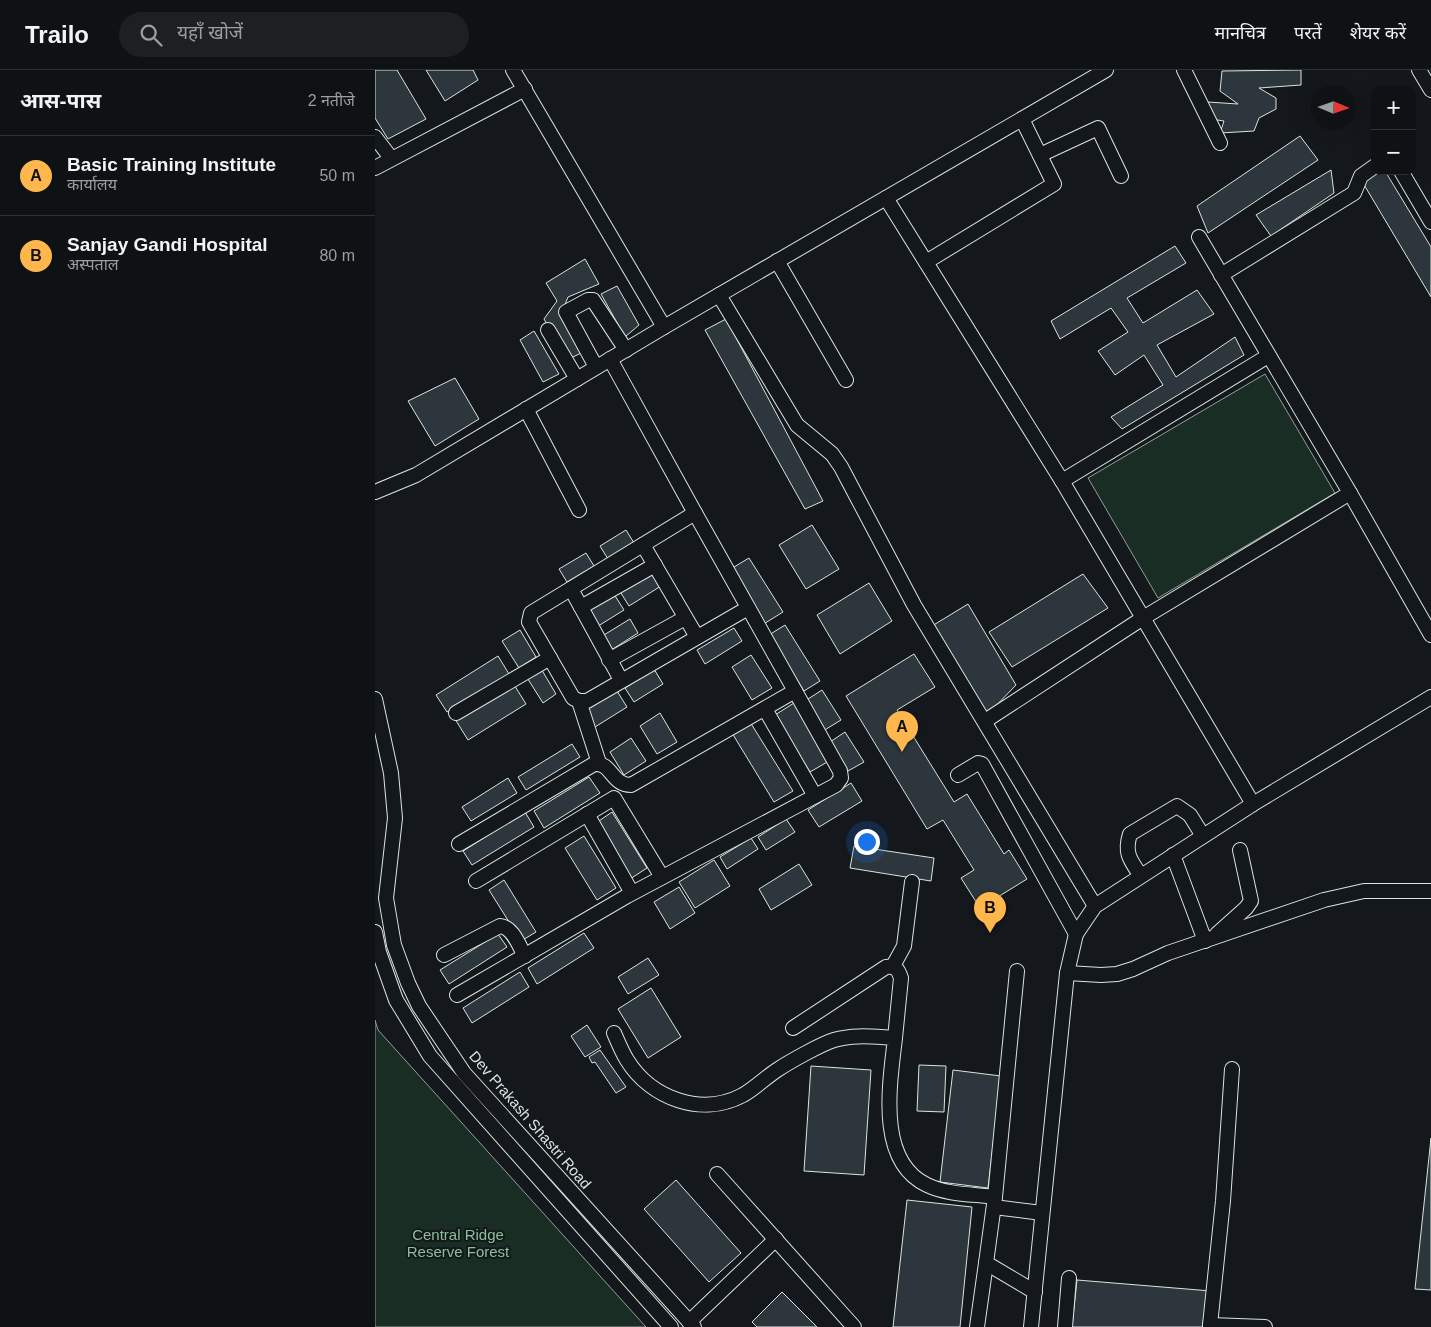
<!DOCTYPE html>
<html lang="hi">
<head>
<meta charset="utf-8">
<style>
  :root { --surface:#0f1215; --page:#1d2022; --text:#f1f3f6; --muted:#9b9ea0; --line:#2f3234; --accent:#ffb74d }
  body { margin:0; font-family:Arial,"Noto Sans Devanagari",sans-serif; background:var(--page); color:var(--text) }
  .controls { position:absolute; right:15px; top:15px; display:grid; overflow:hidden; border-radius:10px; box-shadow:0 5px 20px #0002 }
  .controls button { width:45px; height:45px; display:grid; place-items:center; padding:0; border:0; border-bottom:1px solid var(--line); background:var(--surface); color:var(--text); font:25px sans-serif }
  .compass { position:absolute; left:936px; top:15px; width:45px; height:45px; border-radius:50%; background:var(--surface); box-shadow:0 5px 20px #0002; rotate:92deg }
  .you { position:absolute; left:491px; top:771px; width:18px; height:18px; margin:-12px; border:4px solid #fff; border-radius:50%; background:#1a73e8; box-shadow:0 0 0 8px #1a73e833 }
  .badge { display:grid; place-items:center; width:32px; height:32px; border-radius:50%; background:var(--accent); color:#111; font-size:16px; font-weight:700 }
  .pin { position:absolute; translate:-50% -41px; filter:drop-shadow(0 1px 2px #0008) }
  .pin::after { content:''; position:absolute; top:26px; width:18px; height:15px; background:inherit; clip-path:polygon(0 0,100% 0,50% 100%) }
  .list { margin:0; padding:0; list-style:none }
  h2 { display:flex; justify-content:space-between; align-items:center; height:65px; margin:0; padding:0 20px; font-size:21px }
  h2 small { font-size:16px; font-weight:400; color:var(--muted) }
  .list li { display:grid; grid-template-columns:32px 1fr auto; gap:15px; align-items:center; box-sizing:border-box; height:80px; padding:0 20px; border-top:1px solid var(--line) }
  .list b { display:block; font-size:19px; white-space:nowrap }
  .list p { margin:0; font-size:16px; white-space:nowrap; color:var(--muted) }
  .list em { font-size:16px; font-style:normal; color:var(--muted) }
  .icon { flex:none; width:28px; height:28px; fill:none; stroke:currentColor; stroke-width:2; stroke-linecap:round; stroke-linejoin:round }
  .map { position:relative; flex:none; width:1056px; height:1257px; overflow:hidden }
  header { display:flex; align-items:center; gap:30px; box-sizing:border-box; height:70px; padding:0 25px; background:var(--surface); border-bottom:1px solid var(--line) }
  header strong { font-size:24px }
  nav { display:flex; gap:28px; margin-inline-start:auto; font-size:18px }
  .search { width:350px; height:45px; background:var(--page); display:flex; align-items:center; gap:12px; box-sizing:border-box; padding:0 18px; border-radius:28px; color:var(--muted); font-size:19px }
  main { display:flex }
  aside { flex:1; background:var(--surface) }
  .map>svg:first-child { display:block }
  .green { fill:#1a2d24; stroke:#939e99 }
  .building { fill:#2c363c; stroke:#d8e6dc }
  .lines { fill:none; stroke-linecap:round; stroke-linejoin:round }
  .minor-casing { stroke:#d8e6dc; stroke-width:16 }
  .minor { stroke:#14181c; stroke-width:14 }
  .labels { text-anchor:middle; stroke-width:4; stroke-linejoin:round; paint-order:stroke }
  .street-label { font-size:15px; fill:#d8e6dc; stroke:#14181c }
  .park-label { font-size:15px; fill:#8ac095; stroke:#14181c }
</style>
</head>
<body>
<header>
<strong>Trailo</strong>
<div class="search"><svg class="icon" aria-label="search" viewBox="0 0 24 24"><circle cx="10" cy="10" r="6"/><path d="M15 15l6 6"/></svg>यहाँ खोजें</div>
<nav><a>मानचित्र</a><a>परतें</a><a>शेयर करें</a></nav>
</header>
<main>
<aside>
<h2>आस-पास<small>2 नतीजे</small></h2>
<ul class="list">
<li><span class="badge">A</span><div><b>Basic Training Institute</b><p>कार्यालय</p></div><em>50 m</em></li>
<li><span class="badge">B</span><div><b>Sanjay Gandi Hospital</b><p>अस्पताल</p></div><em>80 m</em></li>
</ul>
</aside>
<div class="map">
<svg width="1056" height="1257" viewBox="0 0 1056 1257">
  <rect width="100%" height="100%" fill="#14181c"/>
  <g class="green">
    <polygon points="890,304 960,423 783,528 713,408"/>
    <polygon points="0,950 3,960 271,1257 0,1257"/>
  </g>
  <g class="building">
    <polygon points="0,0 22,0 51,49 13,69 0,48"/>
    <polygon points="51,0 98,0 103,10 70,31"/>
    <polygon points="926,0 926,15 884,18 901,28 901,39 884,48 879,61 845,63 849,51 836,49 833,32 863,34 845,21 847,1"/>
    <polygon points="925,66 943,90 833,163 822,136"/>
    <polygon points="956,100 959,123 896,166 881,145"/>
    <polygon points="1002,101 1010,101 1056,177 1056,227 988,113"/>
    <polygon points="800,176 811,193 752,228 768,253 822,220 839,244 782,275 801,307 860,267 869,285 747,359 736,347 788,315 769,285 740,305 723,281 753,262 736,238 685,269 676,251"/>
    <polygon points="210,189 224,214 193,227 187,242 210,281 192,290 169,249 182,231 171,213"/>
    <polygon points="242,216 264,255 250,267 226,224"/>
    <polygon points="351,249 448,431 430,439 330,260"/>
    <polygon points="159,261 184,304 168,312 145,270"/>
    <polygon points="80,308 104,349 60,376 33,331"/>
    <polygon points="437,455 464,499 431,519 404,475"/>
    <polygon points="251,460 259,473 233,489 225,476"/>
    <polygon points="211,483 219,496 192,512 184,499"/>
    <polygon points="374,488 408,542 387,555 354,500"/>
    <polygon points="276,500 286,516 254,536 244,520"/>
    <polygon points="708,504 733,538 637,597 614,562"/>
    <polygon points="494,513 517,551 465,584 442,545"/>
    <polygon points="237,521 249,540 220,558 208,539"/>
    <polygon points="593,534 641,615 613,644 557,556"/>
    <polygon points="255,549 263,563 233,582 224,568"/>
    <polygon points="410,555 445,611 429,621 394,565"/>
    <polygon points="359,558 367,571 330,594 322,580"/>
    <polygon points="145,560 161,587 144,598 127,571"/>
    <polygon points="539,584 560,617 522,640 579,732 592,724 629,784 634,780 652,809 605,838 586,808 599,800 568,750 552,759 471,626"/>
    <polygon points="376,585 397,618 377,630 357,597"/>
    <polygon points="123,586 134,604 72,642 61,625"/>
    <polygon points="165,597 181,624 168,633 151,606"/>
    <polygon points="279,599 288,614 259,632 250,618"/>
    <polygon points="138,613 151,634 93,670 80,649"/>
    <polygon points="447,620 466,650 448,661 430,631"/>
    <polygon points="242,621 252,637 220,657 210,641"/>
    <polygon points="419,633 454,691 435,702 400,645"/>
    <polygon points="285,643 302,672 282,684 265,656"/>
    <polygon points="375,652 418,721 399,732 357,663"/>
    <polygon points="470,662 489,692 473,701 455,672"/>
    <polygon points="256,668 271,691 249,705 235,682"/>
    <polygon points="197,674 205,687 151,720 143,707"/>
    <polygon points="214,707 225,723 169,758 159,741"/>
    <polygon points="133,708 142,723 96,751 87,737"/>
    <polygon points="476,713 487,731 444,757 433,740"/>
    <polygon points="150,742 159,757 97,795 88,781"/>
    <polygon points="237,742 272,798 255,809 221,753"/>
    <polygon points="411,749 420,762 391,780 383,767"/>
    <polygon points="209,766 241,818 222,830 190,778"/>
    <polygon points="376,768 383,779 352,799 345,787"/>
    <polygon points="479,776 559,788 556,811 475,798"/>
    <polygon points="339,790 355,816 320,838 304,812"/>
    <polygon points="424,794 437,815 396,840 384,819"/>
    <polygon points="129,810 161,862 146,871 114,820"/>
    <polygon points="304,817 320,843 295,859 279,832"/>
    <polygon points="209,863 219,878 162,914 153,898"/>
    <polygon points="123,864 132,877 74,914 65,900"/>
    <polygon points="273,888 284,905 253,924 243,907"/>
    <polygon points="145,902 154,917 97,953 88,938"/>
    <polygon points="276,918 306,967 273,988 243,939"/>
    <polygon points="212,955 226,977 210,987 196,966"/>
    <polygon points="225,980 251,1017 241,1023 220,992 217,993 214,987"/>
    <polygon points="544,995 571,996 569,1042 542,1041"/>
    <polygon points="436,996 496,1000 489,1105 429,1101"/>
    <polygon points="578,1000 626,1006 613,1118 565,1112"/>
    <polygon points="1056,1068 1056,1220 1040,1219"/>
    <polygon points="301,1110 366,1183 334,1212 269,1139"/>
    <polygon points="532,1130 597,1137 585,1257 518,1257"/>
    <polygon points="702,1210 836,1221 830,1257 697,1257"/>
    <polygon points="407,1222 442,1257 382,1257 377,1252"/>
  </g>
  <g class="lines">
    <defs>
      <g id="minor">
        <polyline points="138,0 289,257"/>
        <polyline points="809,0 845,73"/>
        <polyline points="1044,0 1056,20"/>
        <polyline points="0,67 16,88"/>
        <polyline points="665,85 723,58 746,106"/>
        <polyline points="0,98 150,19"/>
        <polyline points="1026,101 1056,152"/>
        <polyline points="511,128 687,411 878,734"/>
        <polyline points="824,167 975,423 1056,565"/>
        <polyline points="402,191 471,310"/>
        <polyline points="551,192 679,114 647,49"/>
        <polyline points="846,205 979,123 986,106 1000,96"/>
        <polyline points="344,225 422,355 457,384 466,397 539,535 720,836"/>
        <polyline points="173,260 202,309"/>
        <polyline points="221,297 191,242 213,230 218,230 251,280"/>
        <polyline points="151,339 204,440"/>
        <polyline points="687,411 893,286"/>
        <polyline points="0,422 41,405 289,257 731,0"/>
        <polyline points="320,443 156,543 154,552 198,628 204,631 212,631 373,538"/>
        <polyline points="268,475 322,567"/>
        <polyline points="196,519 246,610"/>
        <polyline points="206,537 280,495"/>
        <polyline points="234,590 310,548"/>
        <polyline points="0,629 16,703 20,748 11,828 19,875 33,913 44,936 89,1003 319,1257"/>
        <polyline points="204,631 224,693"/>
        <polyline points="390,639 440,726"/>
        <polyline points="81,643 175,588"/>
        <polyline points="610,651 768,548 975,423"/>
        <polyline points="583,705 603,693 607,694 701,864"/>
        <polyline points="212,744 257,823"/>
        <path d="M84 774 219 694C237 692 236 715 256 715L420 621"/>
        <polyline points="798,785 830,871"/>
        <path d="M766 806C755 790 749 783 755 764L802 736 815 745 828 766"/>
        <polyline points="101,811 239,728 287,807"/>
        <polyline points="0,862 4,882 21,930 55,986 296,1257"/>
        <polyline points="842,864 871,838 876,831 865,780"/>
        <path d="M69 885 125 856C138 857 144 876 150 886"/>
        <polyline points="518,896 529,876 537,812"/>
        <polyline points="642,901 620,1127 611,1193 660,1222"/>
        <polyline points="692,903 726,905 742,904 758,899 793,883 949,830 989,821 1056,821"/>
        <polyline points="82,925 252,826 461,715 466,708 465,701 320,443 235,289"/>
        <path d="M418 958 511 897C521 896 523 899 526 908L520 968"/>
        <path d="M239 963C243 972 247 982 252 990 276 1029 327 1047 368 1025 380 1018 390 1008 402 1000 414 992 446 974 459 970 479 964 500 967 520 968 515 1013 501 1091 552 1115 573 1125 598 1124 620 1127"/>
        <polyline points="342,1104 479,1257"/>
        <polyline points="619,1137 667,1143"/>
        <polyline points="314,1252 401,1169"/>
        <polyline points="835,1255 848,1131 857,999"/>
        <polyline points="602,1257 611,1193"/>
        <polyline points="656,1257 692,903 701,864 720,836 878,734 1056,627"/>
        <polyline points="690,1257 694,1208"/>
        <polyline points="835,1257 835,1255 890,1257"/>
      </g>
    </defs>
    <use href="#minor" class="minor-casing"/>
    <use href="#minor" class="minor"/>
  </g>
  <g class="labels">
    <g class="street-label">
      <text transform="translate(155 1050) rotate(49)" y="5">Dev Prakash Shastri Road</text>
    </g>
    <g class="park-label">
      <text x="83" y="1170">Central Ridge<tspan x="83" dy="17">Reserve Forest</tspan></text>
    </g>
  </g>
</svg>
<div class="controls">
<button>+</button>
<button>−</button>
</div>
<svg class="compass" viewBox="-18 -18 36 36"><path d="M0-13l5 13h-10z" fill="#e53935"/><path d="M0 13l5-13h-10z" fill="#9b9ea0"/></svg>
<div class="you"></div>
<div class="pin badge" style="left:527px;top:682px">A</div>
<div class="pin badge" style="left:615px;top:863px">B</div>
</div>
</main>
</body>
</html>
